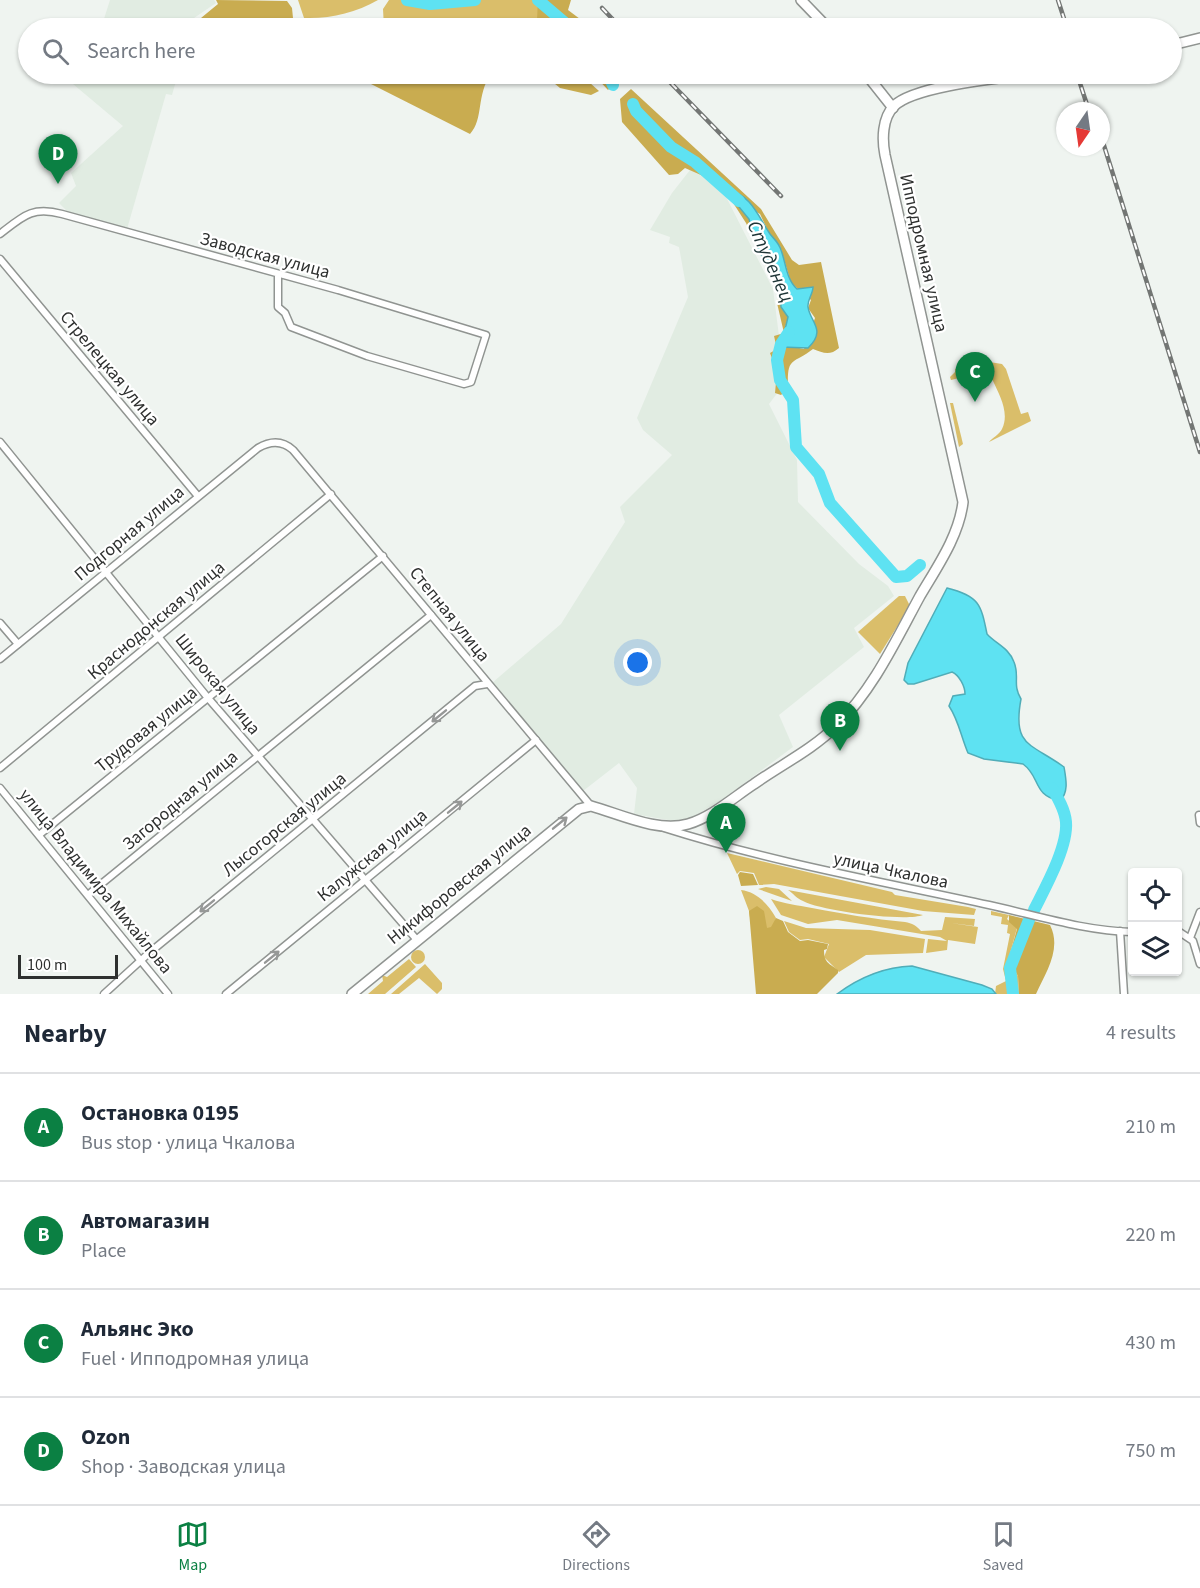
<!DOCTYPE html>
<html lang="en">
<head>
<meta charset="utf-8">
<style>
  :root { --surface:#fff; --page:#f2f2f3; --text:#1f2937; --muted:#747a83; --line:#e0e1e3; --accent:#0b8043 }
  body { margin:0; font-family:"Source Sans 3",sans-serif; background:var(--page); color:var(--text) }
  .controls { position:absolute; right:18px; bottom:18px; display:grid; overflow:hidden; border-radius:6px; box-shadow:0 2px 4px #0004 }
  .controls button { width:54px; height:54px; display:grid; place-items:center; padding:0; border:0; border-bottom:2px solid var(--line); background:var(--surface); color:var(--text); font:30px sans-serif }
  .compass { position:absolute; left:1056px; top:102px; width:54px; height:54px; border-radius:50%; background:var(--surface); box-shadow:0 2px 4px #0004; rotate:193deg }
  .scale { position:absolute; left:18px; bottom:15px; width:100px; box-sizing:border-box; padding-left:6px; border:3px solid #2e302f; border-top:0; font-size:16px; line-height:21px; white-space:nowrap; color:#2e302f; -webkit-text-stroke:4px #fff; paint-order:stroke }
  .you { position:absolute; left:638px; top:663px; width:21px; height:21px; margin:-15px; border:4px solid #fff; border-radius:50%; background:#1a73e8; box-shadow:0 0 0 9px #1a73e833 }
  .badge { display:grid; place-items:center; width:39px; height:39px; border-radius:50%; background:var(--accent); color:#fff; font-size:20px; font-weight:700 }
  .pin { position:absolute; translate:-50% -50px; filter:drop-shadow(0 2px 3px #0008) }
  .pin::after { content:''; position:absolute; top:32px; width:21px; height:18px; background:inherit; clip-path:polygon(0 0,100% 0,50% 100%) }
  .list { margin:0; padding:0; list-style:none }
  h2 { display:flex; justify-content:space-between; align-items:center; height:78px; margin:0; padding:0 24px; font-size:26px }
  h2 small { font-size:20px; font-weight:400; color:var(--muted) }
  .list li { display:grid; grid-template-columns:39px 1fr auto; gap:18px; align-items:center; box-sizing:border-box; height:108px; padding:0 24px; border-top:2px solid var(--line) }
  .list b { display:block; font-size:22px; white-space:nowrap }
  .list p { margin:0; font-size:20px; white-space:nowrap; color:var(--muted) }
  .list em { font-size:20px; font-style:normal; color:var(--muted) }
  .icon { flex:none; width:33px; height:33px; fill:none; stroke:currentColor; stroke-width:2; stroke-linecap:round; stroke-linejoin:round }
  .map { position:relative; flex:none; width:1200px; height:994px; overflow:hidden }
  .search { position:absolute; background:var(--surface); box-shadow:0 2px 4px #0004; left:18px; right:18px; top:18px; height:66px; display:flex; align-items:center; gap:15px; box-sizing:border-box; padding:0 21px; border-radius:33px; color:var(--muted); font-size:22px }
  .sheet { height:510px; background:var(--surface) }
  nav { display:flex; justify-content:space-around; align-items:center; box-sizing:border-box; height:84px; border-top:2px solid var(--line); background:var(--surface); font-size:16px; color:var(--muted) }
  nav a { display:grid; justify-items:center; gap:3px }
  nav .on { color:var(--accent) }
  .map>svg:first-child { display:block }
  .built { fill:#e1ece2 }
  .green { fill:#dabe6a }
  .forest { fill:#c9ac50; fill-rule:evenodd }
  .water { fill:#5ee2f2; stroke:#50adb8; stroke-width:1.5 }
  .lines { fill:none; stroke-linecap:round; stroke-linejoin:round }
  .river { stroke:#5ee2f2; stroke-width:12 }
  .street-casing { stroke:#909491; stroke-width:9 }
  .secondary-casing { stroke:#909491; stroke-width:12 }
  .street { stroke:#fff; stroke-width:6 }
  .secondary { stroke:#fff; stroke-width:9 }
  .rail-casing { stroke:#737674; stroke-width:4.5 }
  .rail { stroke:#fff; stroke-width:2; stroke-dasharray:7; stroke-linecap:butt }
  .oneway { stroke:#969897 }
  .labels { text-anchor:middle; stroke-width:4.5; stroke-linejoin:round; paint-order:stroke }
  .street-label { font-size:18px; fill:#2e302f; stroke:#fff }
  .water-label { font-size:20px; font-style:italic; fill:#1d3436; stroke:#fff }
</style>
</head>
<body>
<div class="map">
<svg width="1200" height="994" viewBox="0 0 1200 994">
  <rect width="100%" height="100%" fill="#eff4f0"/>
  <g class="built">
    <polygon points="110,0 214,0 216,3 194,18 191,28 95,28 103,22"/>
    <polygon points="67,74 178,74 172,95 166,94 127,229 68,212 59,203 76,186 71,173 123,126 73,84"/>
    <polygon points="690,170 720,185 773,289 785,383 769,404 797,460 798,502 859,564 888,586 894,596 854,628 864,647 779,715 793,747 723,799 693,817 679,822 634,814 637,788 619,763 583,791 492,683 561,624 625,522 620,507 672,455 643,430 637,418 688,297 679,247 669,243 670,237 650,230 672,193"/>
  </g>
  <g class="green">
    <path d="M298 0H378C355 13 330 19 304 18Z"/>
    <polygon points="389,0 539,0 548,11 538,28 504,19 478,28 384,28 383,9"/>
    <path d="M983 361 1002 364 1006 369 1021 414 1028 412 1031 421 989 442C992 438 1000 434 1002 429 1010 413 999 394 993 381L991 378 981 379 978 367 964 370 966 382 961 383 959 378 951 380 950 377 955 372V369Z"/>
    <polygon points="950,403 953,403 963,444 959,447"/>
    <polygon points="899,596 905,596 910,606 880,654 858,632"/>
    <polygon points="727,853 892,892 895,895 968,907 976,909 974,915 923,911 774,884 759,885 754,873 740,871 737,874"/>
    <polygon points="766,887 779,889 792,901 758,889"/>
    <path d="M741 890C757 892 768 904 776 918L771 939 753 937 749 911Z"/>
    <path d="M788 890 923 915C906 922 821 911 803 901 797 899 793 893 788 890Z"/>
    <path d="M771 899C785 904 797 905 812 908 844 914 873 919 905 922 912 923 917 926 921 931L942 930 945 917 975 919 974 926 951 923 978 927 975 944 948 940 947 950 926 953 928 939 947 941 940 937 837 920 808 924 781 915Z"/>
    <polygon points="991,911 1009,915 1007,919 1017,928 1006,968 1014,969 1018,976 1019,994 995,994 996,986 1006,981 1003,969 1010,934 1007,933 1008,925 1001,924 1002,917 991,915"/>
    <polygon points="784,921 806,928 870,930 925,939 923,953 866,955 839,972 824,957 829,944 808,939 800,940 789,932"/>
    <circle cx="418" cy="957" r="7"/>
    <polygon points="409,959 416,967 385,994 368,994 383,981 382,975 387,977"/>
    <polygon points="425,964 442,983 442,989 437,994 419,978 399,994 391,994"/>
  </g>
  <g class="forest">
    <polygon points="216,0 287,1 292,8 293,18 311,28 222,28 201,18 218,4"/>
    <polygon points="538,0 571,0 568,10 592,28 545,28 537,20"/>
    <path d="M345 74H491C476 95 484 119 470 134L369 83Z"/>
    <polygon points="543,74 580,74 599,91 591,95 560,88"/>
    <polygon points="593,74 617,74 617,80 608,90"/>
    <path d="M631 89 761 209 792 260 799 265 821 262 839 348C830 356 823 353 813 349 792 365 787 356 788 388L781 395 775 393 777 372 770 353 777 349 774 336 784 333 777 303 779 294 746 223 721 184 685 168 678 174 669 175 622 122 620 99ZM730 196 760 214 769 233 780 246 791 283 811 300 808 308 815 318 804 349 781 344 788 317 782 307 780 283 756 246 749 219Z"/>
    <polygon points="740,872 753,874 758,885 741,886 738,875"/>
    <path d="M757 906 764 911 767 928 771 927 776 918 783 921 788 932 800 941 808 940 828 944 827 949 824 950C824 962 828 963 838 970V973L817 994H756L749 911Z"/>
    <path d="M1009 915 1050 925C1062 949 1046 972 1036 994H1019L1018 976 1014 969 1006 968 1017 929 1009 922Z"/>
  </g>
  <g class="water">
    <path d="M728 190C751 194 759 218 770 234 774 239 779 243 781 250 786 263 786 279 797 289L813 287C813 294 807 300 808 307 810 322 827 330 808 348L781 347 788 317 781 307 780 283 758 250 749 219 730 196Z"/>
    <path d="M947 588C979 596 981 604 987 634 996 644 1009 648 1014 662 1020 677 1012 684 1021 699 1012 747 1031 743 1064 767 1066 779 1069 792 1060 801 1032 795 1041 777 1023 764L984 759 968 753C961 737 959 721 949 706L953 696 965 694C965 686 959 675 952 672L914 684H908L904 680 908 663Z"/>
    <path d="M912 966 982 985 992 989 996 994H837C860 977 883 967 912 966Z"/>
  </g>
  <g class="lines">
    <g class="river">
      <polyline points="407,0 430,4 475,0"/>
      <polyline points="538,0 571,28"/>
      <polyline points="608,74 613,85"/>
      <polyline points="633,104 636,111 671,147 695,162 739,201"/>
      <polyline points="789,332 781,344 777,360 780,380 793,400 796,447 819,474 830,503 896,577 907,576 920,565"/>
      <path d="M1034 910C1045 888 1068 847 1066 822 1065 810 1058 798 1052 788"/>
      <polyline points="1013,994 1010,968 1029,920"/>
    </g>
    <defs>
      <g id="street">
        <path d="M0 234C23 216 32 206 62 214L338 290 486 335 471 382 464 384 367 356 291 327 285 313 278 307V274"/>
        <polyline points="0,259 197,495"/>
        <polyline points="0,442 208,698 417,940"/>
        <polyline points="0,623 18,644"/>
        <path d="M0 659 258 448C270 441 282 440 293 450L591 806"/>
        <polyline points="0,768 331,494"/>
        <polyline points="0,788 168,994"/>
        <polyline points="1199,815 1200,823"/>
        <path d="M664 828C771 862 879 881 989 905 1035 915 1085 931 1132 932"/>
        <polyline points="39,835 383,556"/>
        <polyline points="89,894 431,615"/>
        <polyline points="1120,931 1124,994"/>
        <polyline points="1178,931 1193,941 1200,964"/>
        <polyline points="1190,938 1200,912"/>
        <polyline points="104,994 149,953 475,686 487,684"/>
        <polyline points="226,994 536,740"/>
      </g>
      <g id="secondary">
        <polyline points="801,0 828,28"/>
        <polyline points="1172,45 1200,38"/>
        <polyline points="866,74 893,108"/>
        <path d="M352 994 579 809 591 806C620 814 658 833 688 824 712 817 734 797 754 784 781 765 813 749 836 726 873 690 896 640 920 596 937 567 959 536 963 502L885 155C882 140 882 118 894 106 914 86 999 78 1030 74"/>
      </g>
    </defs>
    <use href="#street" class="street-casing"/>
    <use href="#secondary" class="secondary-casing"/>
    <use href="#street" class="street"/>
    <use href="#secondary" class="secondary"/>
    <defs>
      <g id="rail">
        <polyline points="1058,0 1067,28"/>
        <polyline points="602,8 621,28"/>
        <polyline points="662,74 781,196"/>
        <polyline points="1077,74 1089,111"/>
        <polyline points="1101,136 1200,452"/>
      </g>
    </defs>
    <use href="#rail" class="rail-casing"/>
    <use href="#rail" class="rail"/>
  </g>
  <defs><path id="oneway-shaft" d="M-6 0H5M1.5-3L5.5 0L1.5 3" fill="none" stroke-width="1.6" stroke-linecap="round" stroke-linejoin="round" transform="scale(1.5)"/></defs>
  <g class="oneway">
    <use href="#oneway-shaft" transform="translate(439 716) rotate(141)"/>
    <use href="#oneway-shaft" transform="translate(455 807) rotate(-39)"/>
    <use href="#oneway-shaft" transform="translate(560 823) rotate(-39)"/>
    <use href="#oneway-shaft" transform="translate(207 906) rotate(141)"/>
    <use href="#oneway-shaft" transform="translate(272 957) rotate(-39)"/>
  </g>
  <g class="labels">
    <g class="street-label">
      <text transform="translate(924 253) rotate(77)" y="6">Ипподромная улица</text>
      <text transform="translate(265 255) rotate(15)" y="6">Заводская улица</text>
      <text transform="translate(110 368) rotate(50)" y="6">Стрелецкая улица</text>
      <text transform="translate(129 533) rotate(-40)" y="6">Подгорная улица</text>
      <text transform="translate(450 614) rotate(51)" y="6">Степная улица</text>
      <text transform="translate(156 620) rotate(-40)" y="6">Краснодонская улица</text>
      <text transform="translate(218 684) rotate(51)" y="6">Широкая улица</text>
      <text transform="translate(146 729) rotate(-39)" y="6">Трудовая улица</text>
      <text transform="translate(180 800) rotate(-40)" y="6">Загородная улица</text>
      <text transform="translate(284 824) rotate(-39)" y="6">Лысогорская улица</text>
      <text transform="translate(372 855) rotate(-39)" y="6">Калужская улица</text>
      <text transform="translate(891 870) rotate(12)" y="6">улица Чкалова</text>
      <text transform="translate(96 881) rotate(51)" y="6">улица Владимира Михайлова</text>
      <text transform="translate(459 884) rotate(-39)" y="6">Никифоровская улица</text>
    </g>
    <g class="water-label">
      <text transform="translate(771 261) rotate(66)" y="7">Студенец</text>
    </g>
  </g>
</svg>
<div class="controls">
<button><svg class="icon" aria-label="locate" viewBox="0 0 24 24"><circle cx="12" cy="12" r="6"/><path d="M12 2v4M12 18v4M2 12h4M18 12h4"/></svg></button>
<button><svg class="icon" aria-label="layers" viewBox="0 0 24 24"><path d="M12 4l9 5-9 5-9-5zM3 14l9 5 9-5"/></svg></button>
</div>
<svg class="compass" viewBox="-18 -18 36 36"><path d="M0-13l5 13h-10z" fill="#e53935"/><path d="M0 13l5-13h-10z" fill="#747a83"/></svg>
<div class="scale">100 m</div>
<div class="you"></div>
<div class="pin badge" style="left:726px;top:853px">A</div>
<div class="pin badge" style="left:840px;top:751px">B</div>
<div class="pin badge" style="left:975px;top:402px">C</div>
<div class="pin badge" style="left:58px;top:184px">D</div>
<div class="search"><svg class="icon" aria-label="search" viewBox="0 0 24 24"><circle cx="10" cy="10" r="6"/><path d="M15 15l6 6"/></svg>Search here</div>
</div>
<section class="sheet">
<h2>Nearby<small>4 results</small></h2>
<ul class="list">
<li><span class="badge">A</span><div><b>Остановка 0195</b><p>Bus stop · улица Чкалова</p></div><em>210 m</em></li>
<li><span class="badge">B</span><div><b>Автомагазин</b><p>Place</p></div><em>220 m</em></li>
<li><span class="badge">C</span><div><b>Альянс Эко</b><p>Fuel · Ипподромная улица</p></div><em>430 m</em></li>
<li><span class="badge">D</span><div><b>Ozon</b><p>Shop · Заводская улица</p></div><em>750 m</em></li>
</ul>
</section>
<nav>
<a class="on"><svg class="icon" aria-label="map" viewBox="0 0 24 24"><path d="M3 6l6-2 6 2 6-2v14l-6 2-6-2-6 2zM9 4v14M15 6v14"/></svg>Map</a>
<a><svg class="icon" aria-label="directions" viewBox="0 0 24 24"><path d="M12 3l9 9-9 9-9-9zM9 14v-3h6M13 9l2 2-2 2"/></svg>Directions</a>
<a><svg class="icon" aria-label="saved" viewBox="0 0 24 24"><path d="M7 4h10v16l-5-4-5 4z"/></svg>Saved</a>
</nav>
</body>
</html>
